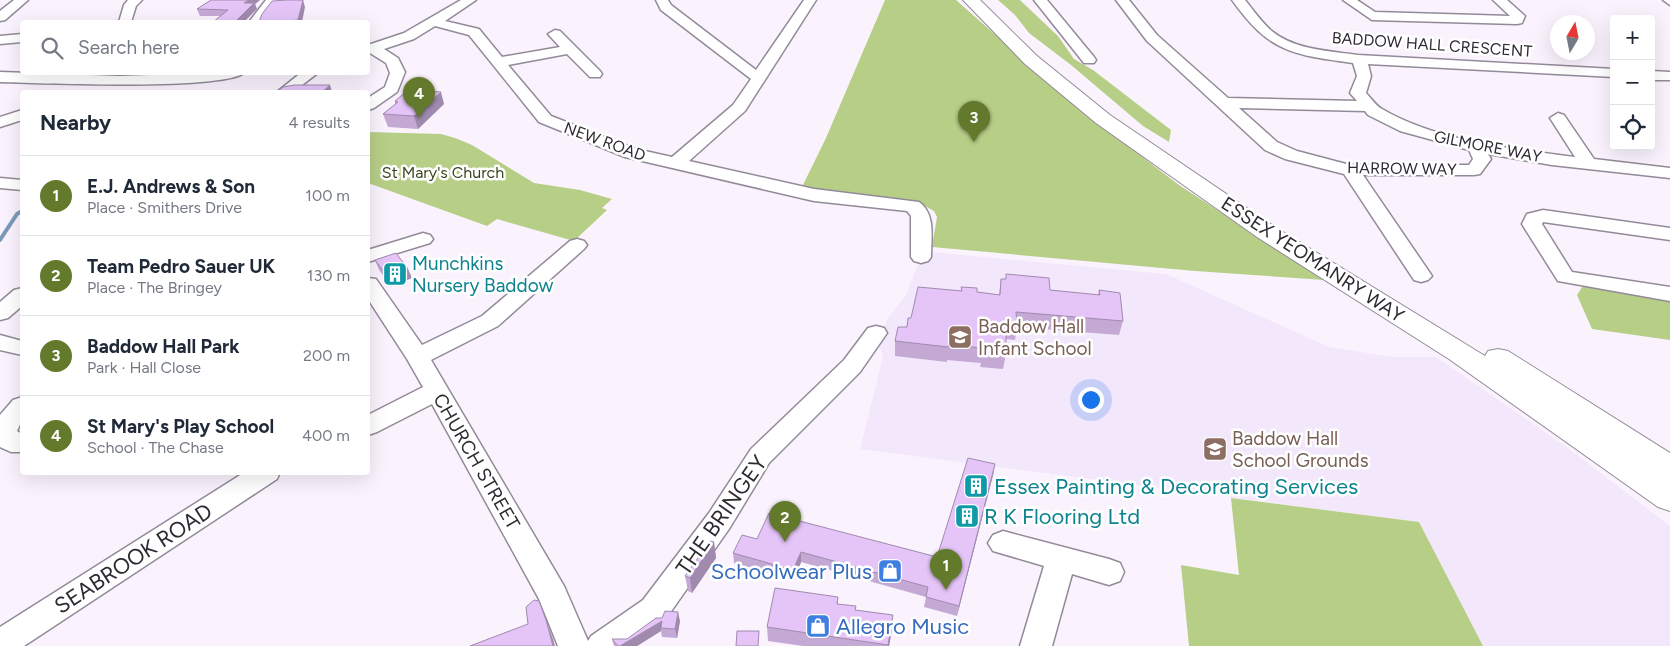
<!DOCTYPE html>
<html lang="en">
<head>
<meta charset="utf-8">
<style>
  :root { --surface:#fff; --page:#f6f6f7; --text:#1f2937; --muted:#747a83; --line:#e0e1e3; --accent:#637a2c }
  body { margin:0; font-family:Figtree,sans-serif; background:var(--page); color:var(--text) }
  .controls { position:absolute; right:15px; top:15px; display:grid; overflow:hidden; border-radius:5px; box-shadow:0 5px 20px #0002 }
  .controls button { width:45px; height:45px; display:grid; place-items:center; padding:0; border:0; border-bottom:1px solid var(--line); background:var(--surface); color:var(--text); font:25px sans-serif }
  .compass { position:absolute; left:1550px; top:15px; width:45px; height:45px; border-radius:50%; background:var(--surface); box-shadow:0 5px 20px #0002; rotate:10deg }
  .you { position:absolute; left:1090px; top:399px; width:18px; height:18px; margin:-12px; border:4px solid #fff; border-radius:50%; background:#1a73e8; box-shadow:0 0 0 8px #1a73e833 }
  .badge { display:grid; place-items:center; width:32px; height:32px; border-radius:50%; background:var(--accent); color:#fff; font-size:16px; font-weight:700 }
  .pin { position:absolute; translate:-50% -41px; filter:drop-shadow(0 1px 2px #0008) }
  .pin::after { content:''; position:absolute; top:26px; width:18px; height:15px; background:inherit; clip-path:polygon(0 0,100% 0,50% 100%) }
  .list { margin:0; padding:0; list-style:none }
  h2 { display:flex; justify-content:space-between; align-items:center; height:65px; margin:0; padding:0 20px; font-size:21px }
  h2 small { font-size:16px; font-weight:400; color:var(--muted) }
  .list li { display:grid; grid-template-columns:32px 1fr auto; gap:15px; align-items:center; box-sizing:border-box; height:80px; padding:0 20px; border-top:1px solid var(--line) }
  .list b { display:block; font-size:19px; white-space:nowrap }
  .list p { margin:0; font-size:16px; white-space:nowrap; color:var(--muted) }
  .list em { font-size:16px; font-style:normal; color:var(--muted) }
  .icon { flex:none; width:28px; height:28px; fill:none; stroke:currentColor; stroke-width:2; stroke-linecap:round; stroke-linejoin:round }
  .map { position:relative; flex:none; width:1670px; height:646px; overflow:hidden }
  .search { position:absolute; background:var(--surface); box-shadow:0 5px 20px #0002; left:20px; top:20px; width:350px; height:55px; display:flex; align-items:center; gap:12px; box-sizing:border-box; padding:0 18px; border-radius:5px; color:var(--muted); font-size:19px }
  .panel { position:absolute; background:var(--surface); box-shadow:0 5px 20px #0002; left:20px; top:90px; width:350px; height:385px; border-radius:5px }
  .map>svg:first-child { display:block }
  .education { fill:#f3e7fb }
  .green { fill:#b7ce87 }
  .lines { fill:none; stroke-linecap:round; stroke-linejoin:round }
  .stream { stroke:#7b9aba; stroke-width:4 }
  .minor-casing { stroke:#938a99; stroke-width:3 }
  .major-casing { stroke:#938a99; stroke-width:2 }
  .minor { fill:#fff; fill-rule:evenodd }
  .major { fill:#fff; fill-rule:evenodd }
  .wall { fill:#c5a9d5 }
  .shaded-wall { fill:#a08aae }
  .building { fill:#e5c5f8; stroke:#a08aae }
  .labels { text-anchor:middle; stroke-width:5; stroke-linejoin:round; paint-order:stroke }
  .far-street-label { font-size:16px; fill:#2e2a31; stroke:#fff }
  .far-park-label { font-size:16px; fill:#3b471e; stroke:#fff }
  .street-label { font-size:19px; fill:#2e2a31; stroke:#fff }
  .culture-label { font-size:19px; fill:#0d838f; stroke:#fff; text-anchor:start }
  .education-label { font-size:19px; fill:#785e54; stroke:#fff; text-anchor:start }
  .near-culture-label { font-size:22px; fill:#0d838f; stroke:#fff; text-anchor:start }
  .near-street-label { font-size:22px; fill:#2e2a31; stroke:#fff }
  .near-shop-label { font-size:22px; fill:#366cbe; stroke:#fff; text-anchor:end }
</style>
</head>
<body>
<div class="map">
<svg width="1670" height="646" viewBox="0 0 1670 646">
  <rect width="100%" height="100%" fill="#faf3fe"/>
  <polygon class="education" points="931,252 1166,274 1329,347 1393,357 1436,357 1568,448 1670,526 1670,646 1483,646 1419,522 860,449 883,356 879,345 887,319 906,295 920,259"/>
  <g class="green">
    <polygon points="885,0 956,0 1077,107 1179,185 1324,280 1195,271 932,247 937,217 934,211 918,202 802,187 826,138"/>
    <polygon points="998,0 1020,0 1022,2 1058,36 1074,59 1093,70 1171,130 1169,142 1143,126 1071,65 1029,33 1015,15"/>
    <polygon points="368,132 441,134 455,138 472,145 534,183 580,190 612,199 602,208 607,210 574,241 497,219 487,226 368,183"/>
    <polygon points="1586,281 1670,294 1670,340 1592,329 1577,295"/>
    <polygon points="1231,498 1419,522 1483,646 1189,646 1181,565 1239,575"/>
  </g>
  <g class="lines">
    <polyline class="stream" points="0,240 17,214 22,211"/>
    <defs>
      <g id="minor">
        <polygon points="14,0 28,0 5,20 0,21 0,11"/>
        <polygon points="128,0 142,0 136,6 131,22 119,22 124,5"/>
        <polygon points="266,0 279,0 262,22 249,22"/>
        <path d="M461 0H476L445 21 479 29 502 57 560 47 548 34 555 30 560 31 600 71 602 74 600 77H590L567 54 508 65 551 116 636 149 672 157 733 105 751 79 661 10 656 0H668L671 5 756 70 804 0H816L745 111 689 161 814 189 919 202C936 214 931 238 931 257L928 261 921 263 914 261 911 257V216L907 211 814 201 625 157 539 122 469 35 435 26 414 39 384 49 398 58 405 72 397 92 374 108 368 110V98L385 87 390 73 386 63 370 53H368V45L404 33Z"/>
        <polygon points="1034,0 1047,0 1094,57 1096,60 1094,63 1084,63"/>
        <path d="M1116 0H1129L1157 35 1228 98 1357 101 1350 93 1357 76 1353 63C1292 55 1269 52 1232 0H1245C1254 11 1262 23 1273 32 1296 50 1330 51 1358 55L1614 69V77L1368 64 1371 76 1366 93C1371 98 1376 106 1382 109 1436 141 1513 149 1575 157L1550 118 1558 113 1564 115 1594 159 1670 168V178L1552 165 1488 154 1491 159 1480 174 1474 175H1363L1432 276 1428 280 1421 282 1414 280 1344 174 1285 159 1265 150 1147 41ZM1239 108 1365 111 1368 115 1400 131 1469 150 1473 159 1469 165H1350L1297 151 1277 142Z"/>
        <polygon points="1343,0 1357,0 1375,12 1510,16 1493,0 1507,0 1525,16 1522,23 1517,24 1372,20"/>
        <polygon points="1663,0 1670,0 1670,5"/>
        <polygon points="22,34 22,42 0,44 0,36"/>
        <polygon points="1651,71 1670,72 1670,80 1651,80"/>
        <path d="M0 72 119 76 245 72C229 91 34 83 0 82Z"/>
        <polygon points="302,72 319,72 293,92 277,92"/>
        <polygon points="22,110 22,120 0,127 0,117"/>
        <polygon points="0,178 22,180 22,190 0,188"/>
        <polygon points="1543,210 1670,228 1670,240 1543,222 1542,224 1572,272 1670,287 1670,301 1558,281 1522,224 1527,214"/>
        <polygon points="423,233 430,235 433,239 430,243 368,262 368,250"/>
        <polygon points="577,239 584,241 587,245 584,249 498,326 431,360 564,586 588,641 591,636 643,600 709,513 751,449 844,360 868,328 876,326 884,328 887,333 860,372 769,463 729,529 665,620 628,646 558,646 539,599 432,404 377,432 368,435 368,415 423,387 407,359 368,299 368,278 376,279 422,345 482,316 570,241"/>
        <polygon points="22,288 22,306 8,318 0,320 0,302 14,290"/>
        <polygon points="0,335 22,341 22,355 0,350"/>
        <polygon points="22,397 22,420 17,431 22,434 22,452 11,452 0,447 0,415 13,400"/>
        <polygon points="245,472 280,472 277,479 24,646 0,646 0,627"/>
        <polygon points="1003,531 1109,559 1120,563 1124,572 1120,581 1109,585 1072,574 1052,646 1020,646 1044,566 993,551 988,543 993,535"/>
      </g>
      <polygon id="major" points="963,0 980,0 1037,56 1110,115 1275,227 1485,356 1488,351 1498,349 1508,351 1670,453 1670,511 1658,507 1449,359 1257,237 1096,123 1025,64"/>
    </defs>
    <use href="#minor" class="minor-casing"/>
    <use href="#major" class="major-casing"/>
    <use href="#minor" class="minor"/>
    <use href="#major" class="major"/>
  </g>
  <g class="wall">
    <polygon points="211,0 260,0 255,4 257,9 221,16 200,16 197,9"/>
    <polygon points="395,101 444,104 418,129 388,127 383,114 395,104"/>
    <polygon points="375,260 412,278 391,286 379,270"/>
    <polygon points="1006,274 1050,290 1098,295 1099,290 1123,321 1119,335 1017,327 1015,340 1006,339 1006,354 1003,369 980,367 981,363 947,360 947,362 895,356 895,341 907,327 911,318 961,291 961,287 977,292 999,295 1001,279 1006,279"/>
    <polygon points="995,464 993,475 957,616 924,607 926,597 801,562 794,580 734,563 733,553 757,539 937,557"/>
    <polygon points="714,542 716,558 692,593 688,591 685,576"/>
    <polygon points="838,597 838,604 856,610 892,630 889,646 803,646 768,641 767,627"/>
    <polygon points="680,621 677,638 662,637 661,631 637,646 614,646 612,639 627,639"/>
  </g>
  <g class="shaded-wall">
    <polygon points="249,0 260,0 255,4 257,9 244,22 235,22 244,3"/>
    <polygon points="303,0 305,7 302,22 280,22"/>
    <polygon points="330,85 332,92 322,92"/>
    <polygon points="441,92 444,104 418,129 414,116"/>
    <polygon points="408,269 412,278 391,286 387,276"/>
    <polygon points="995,464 993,475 957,616 959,606"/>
    <polygon points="714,542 716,558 692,593 690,578"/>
    <polygon points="801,552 801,562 794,580 793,570"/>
    <polygon points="678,612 680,621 677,638 675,629"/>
    <polygon points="893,615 892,630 889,646 888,646"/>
    <polygon points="546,620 553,639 555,646 553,646"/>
    <polygon points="662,621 661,628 661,631 637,646 620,646"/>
  </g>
  <g class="building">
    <polygon points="211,0 249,0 244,3 254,3 235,22 213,22 228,10 197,9"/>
    <polygon points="287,0 303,0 298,20 280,22 259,22 262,14 272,1"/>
    <polygon points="294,85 330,85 322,92 277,92 283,87"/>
    <polygon points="408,90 441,92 414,116 383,114 398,102 395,101"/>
    <polygon points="396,253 408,269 387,276 375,260"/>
    <polygon points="1006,274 1049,278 1050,290 1100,295 1099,290 1120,293 1123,321 1016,312 1017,325 1006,324 1006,354 982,352 983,348 949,345 948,347 895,341 898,327 907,327 908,318 911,318 918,287 962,291 961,287 977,288 977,292 1000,295 1001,279 1006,279"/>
    <polygon points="968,458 995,464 959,606 926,597 928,587 801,552 793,570 733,553 742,535 757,539 769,513 937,557"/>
    <polygon points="710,541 714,542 690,578 685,576"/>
    <polygon points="775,588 838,597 837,604 856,606 855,610 893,615 888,645 767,627"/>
    <polygon points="534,600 539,601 546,620 553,646 470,646 528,624 526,607"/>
    <polygon points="665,611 678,612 675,629 661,628 662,621 620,646 618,646 612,639 627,639 656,618 662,618"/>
    <polygon points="737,631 759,631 758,646 736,646"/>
  </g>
  <defs>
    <symbol id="building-square" viewBox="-11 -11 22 22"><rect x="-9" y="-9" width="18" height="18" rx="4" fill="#0f9aa8" stroke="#fff"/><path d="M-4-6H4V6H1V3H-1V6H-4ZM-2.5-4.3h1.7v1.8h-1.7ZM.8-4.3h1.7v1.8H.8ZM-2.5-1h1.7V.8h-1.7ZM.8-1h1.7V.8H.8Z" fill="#fff"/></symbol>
    <symbol id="school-square" viewBox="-11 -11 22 22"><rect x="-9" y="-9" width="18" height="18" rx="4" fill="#8d6e63" stroke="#fff"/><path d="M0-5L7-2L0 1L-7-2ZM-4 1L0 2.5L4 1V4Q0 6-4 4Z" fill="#fff"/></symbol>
    <symbol id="shop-square" viewBox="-11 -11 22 22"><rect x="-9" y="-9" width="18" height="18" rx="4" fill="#3f7fe0" stroke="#fff"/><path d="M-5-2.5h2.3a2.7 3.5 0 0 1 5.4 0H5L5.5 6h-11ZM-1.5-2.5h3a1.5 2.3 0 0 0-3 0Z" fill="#fff"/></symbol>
  </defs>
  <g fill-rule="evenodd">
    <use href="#building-square" x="381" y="260" width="28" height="28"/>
    <use href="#school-square" x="946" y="323" width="28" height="28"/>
    <use href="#school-square" x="1201" y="435" width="28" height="28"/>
    <use href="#building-square" x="962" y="472" width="28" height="28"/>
    <use href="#building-square" x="953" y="502" width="28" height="28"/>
    <use href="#shop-square" x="876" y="557" width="28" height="28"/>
    <use href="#shop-square" x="804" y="612" width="28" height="28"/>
  </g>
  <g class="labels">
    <g class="far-street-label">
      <text transform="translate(1432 44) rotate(4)" y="6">BADDOW HALL CRESCENT</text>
      <text transform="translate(605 141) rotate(20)" y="6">NEW ROAD</text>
      <text transform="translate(1488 146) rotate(11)" y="6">GILMORE WAY</text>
      <text transform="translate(1402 168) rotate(1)" y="6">HARROW WAY</text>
    </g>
    <g class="far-park-label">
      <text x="443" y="178">St Mary's Church</text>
    </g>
    <g class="street-label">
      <text transform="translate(1313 259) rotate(33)" y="7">ESSEX YEOMANRY WAY</text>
      <text transform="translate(477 461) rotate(60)" y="7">CHURCH STREET</text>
    </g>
    <g class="culture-label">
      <text x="412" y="270">Munchkins<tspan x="412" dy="22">Nursery Baddow</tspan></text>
    </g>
    <g class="education-label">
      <text x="978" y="333">Baddow Hall<tspan x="978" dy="22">Infant School</tspan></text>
      <text x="1232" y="445">Baddow Hall<tspan x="1232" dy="22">School Grounds</tspan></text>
    </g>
    <g class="near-culture-label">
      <text x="994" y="494">Essex Painting &amp; Decorating Services</text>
      <text x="984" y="524">R K Flooring Ltd</text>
    </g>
    <g class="near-street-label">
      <text transform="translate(721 515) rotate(-55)" y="8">THE BRINGEY</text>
      <text transform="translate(133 558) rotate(-33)" y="8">SEABROOK ROAD</text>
    </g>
    <g class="near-shop-label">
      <text x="872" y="579">Schoolwear Plus</text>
      <text x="836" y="634" text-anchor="start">Allegro Music</text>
    </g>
  </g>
</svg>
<div class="controls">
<button>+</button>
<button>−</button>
<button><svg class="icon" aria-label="locate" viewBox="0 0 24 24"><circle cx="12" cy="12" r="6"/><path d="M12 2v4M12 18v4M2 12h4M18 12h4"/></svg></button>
</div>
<svg class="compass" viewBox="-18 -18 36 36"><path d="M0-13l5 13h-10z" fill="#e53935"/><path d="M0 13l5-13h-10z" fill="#747a83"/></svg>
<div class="you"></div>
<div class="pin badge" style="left:946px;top:590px">1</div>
<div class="pin badge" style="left:785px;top:542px">2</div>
<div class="pin badge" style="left:974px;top:142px">3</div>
<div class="pin badge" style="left:419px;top:118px">4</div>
<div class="search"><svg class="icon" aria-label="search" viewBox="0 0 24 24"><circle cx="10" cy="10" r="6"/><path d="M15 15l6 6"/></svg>Search here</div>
<section class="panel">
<h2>Nearby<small>4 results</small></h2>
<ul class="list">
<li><span class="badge">1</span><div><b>E.J. Andrews &amp; Son</b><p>Place · Smithers Drive</p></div><em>100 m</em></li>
<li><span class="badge">2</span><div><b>Team Pedro Sauer UK</b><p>Place · The Bringey</p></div><em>130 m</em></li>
<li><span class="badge">3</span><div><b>Baddow Hall Park</b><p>Park · Hall Close</p></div><em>200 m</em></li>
<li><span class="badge">4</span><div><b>St Mary's Play School</b><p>School · The Chase</p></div><em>400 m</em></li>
</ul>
</section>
</div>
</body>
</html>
